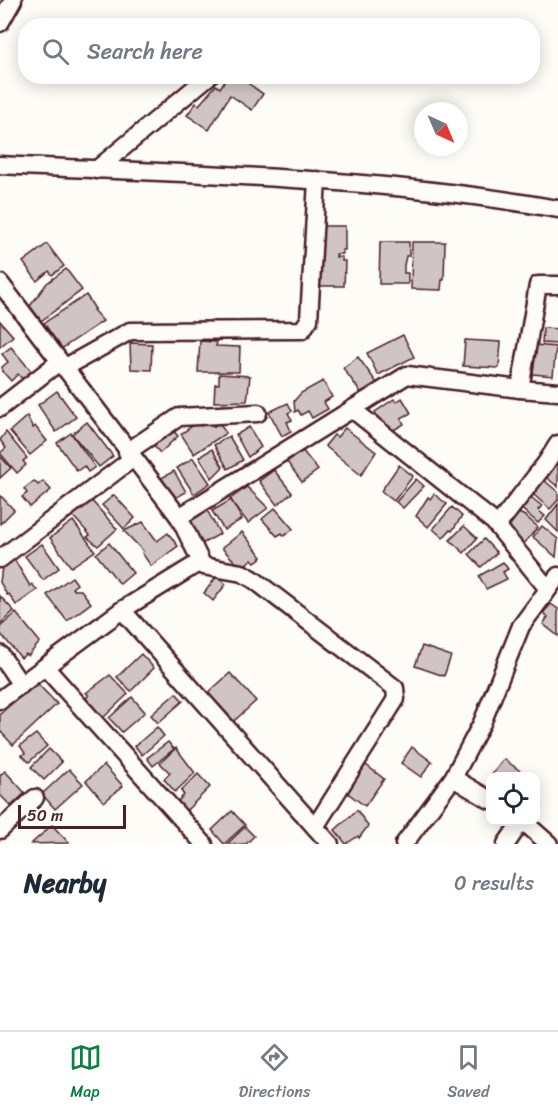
<!DOCTYPE html>
<html lang="en">
<head>
<meta charset="utf-8">
<style>
  :root { --surface:#fff; --page:#f2f2f3; --text:#1f2937; --muted:#747a83; --line:#e0e1e3; --accent:#0b8043 }
  body { margin:0; font-family:Sriracha,sans-serif; background:var(--page); color:var(--text) }
  .controls { position:absolute; right:18px; bottom:18px; display:grid; overflow:hidden; border-radius:12px; box-shadow:0 3px 15px #0003 }
  .controls button { width:54px; height:54px; display:grid; place-items:center; padding:0; border:0; border-bottom:2px solid var(--line); background:var(--surface); color:var(--text); font:30px sans-serif }
  .compass { position:absolute; left:414px; top:102px; width:54px; height:54px; border-radius:50%; background:var(--surface); box-shadow:0 3px 15px #0003; rotate:136deg }
  .scale { position:absolute; left:18px; bottom:15px; width:108px; box-sizing:border-box; padding-left:6px; border:3px solid #4a1f2b; border-top:0; font-size:16px; line-height:21px; white-space:nowrap; color:#4a1f2b; -webkit-text-stroke:4px #fdfcf7; paint-order:stroke }
  .list { margin:0; padding:0; list-style:none }
  h2 { display:flex; justify-content:space-between; align-items:center; height:78px; margin:0; padding:0 24px; font-size:26px }
  h2 small { font-size:20px; font-weight:400; color:var(--muted) }
  .icon { flex:none; width:33px; height:33px; fill:none; stroke:currentColor; stroke-width:2; stroke-linecap:round; stroke-linejoin:round }
  .map { position:relative; flex:none; width:558px; height:844px; overflow:hidden }
  .search { position:absolute; background:var(--surface); box-shadow:0 3px 15px #0003; left:18px; right:18px; top:18px; height:66px; display:flex; align-items:center; gap:15px; box-sizing:border-box; padding:0 21px; border-radius:24px; color:var(--muted); font-size:22px }
  .sheet { height:186px; background:var(--surface) }
  nav { display:flex; justify-content:space-around; align-items:center; box-sizing:border-box; height:84px; border-top:2px solid var(--line); background:var(--surface); font-size:16px; color:var(--muted) }
  nav a { display:grid; justify-items:center; gap:3px }
  nav .on { color:var(--accent) }
  .map>svg:first-child { display:block }
  .building { fill:#d0c5c4; stroke:#4a1f2b; stroke-width:1.5 }
  .lines { fill:none; stroke-linecap:round; stroke-linejoin:round }
  .minor-casing { stroke:#4a1f2b; stroke-width:21 }
  .minor { stroke:#fdfcf7; stroke-width:16 }
</style>
</head>
<body>
<div class="map">
<svg width="558" height="844" viewBox="0 0 558 844">
  <rect width="100%" height="100%" fill="#fdfcf7"/>
  <filter id="ink" filterUnits="userSpaceOnUse"><feTurbulence type="fractalNoise" baseFrequency=".0167" numOctaves="2"/><feDisplacementMap in="SourceGraphic" scale="12" xChannelSelector="R" yChannelSelector="G"/><feConvolveMatrix kernelMatrix="1 2 1 2 8 2 1 2 1" color-interpolation-filters="sRGB"/></filter>
  <g filter="url(#ink)">
    <g class="building">
      <polygon points="228,76 238,76 263,94 252,110 230,95 209,130 187,115 196,103 199,105 216,85 220,88"/>
      <polygon points="315,226 345,226 345,250 342,250 342,254 336,254 336,257 342,257 342,261 345,261 344,286 314,286"/>
      <polygon points="380,242 409,242 409,256 406,256 404,265 404,273 408,273 408,284 379,284"/>
      <polygon points="412,242 445,242 444,280 442,280 441,290 411,289"/>
      <polygon points="47,244 64,266 52,275 49,271 37,281 23,262"/>
      <polygon points="66,269 82,290 41,321 30,306 47,283"/>
      <polygon points="86,295 95,309 93,310 103,321 61,349 44,323"/>
      <polygon points="0,321 13,336 0,347"/>
      <polygon points="543,328 558,329 558,344 542,343"/>
      <polygon points="403,335 414,357 378,375 367,353"/>
      <polygon points="465,340 501,342 499,368 463,366"/>
      <polygon points="200,341 217,342 216,346 240,347 239,372 198,372"/>
      <polygon points="130,343 152,344 151,370 131,369"/>
      <polygon points="535,345 556,347 553,376 533,374"/>
      <polygon points="11,347 32,372 23,380 18,374 11,381 3,372 2,367 8,362 2,354"/>
      <polygon points="358,357 377,383 362,394 343,368"/>
      <polygon points="219,374 250,376 247,401 214,402 215,384 219,384"/>
      <polygon points="323,381 332,397 324,402 328,409 312,418 308,411 301,415 298,410 295,412 294,401 301,393"/>
      <polygon points="57,391 76,417 56,432 38,405"/>
      <polygon points="402,398 411,413 401,418 404,424 387,434 375,412 394,399 396,402"/>
      <polygon points="288,403 292,411 288,413 292,420 287,422 291,431 282,436 269,412"/>
      <polygon points="27,416 33,428 35,426 47,441 30,455 10,431"/>
      <polygon points="209,421 213,427 219,423 226,433 194,454 181,434 198,422 201,426"/>
      <polygon points="87,422 113,456 99,467 72,434"/>
      <polygon points="168,425 178,436 160,453 149,440"/>
      <polygon points="249,427 261,447 248,457 236,435"/>
      <polygon points="345,428 376,452 361,475 325,446 334,435 337,437"/>
      <polygon points="6,432 27,458 23,461 26,465 17,473 0,453 6,448 0,440"/>
      <polygon points="71,433 95,467 88,472 84,466 77,471 57,443"/>
      <polygon points="229,436 243,460 228,469 214,445"/>
      <polygon points="212,449 223,467 212,478 199,457"/>
      <polygon points="302,450 318,470 302,482 287,462"/>
      <polygon points="0,456 11,468 0,478"/>
      <polygon points="193,458 210,483 194,494 177,468"/>
      <polygon points="551,459 558,465 558,487 540,472"/>
      <polygon points="399,465 413,476 394,501 381,491"/>
      <polygon points="274,470 292,493 277,505 259,481"/>
      <polygon points="174,471 186,492 170,501 158,480"/>
      <polygon points="539,476 558,492 558,500 550,509 527,489"/>
      <polygon points="416,479 424,486 403,508 396,502"/>
      <polygon points="34,481 38,485 43,481 51,490 30,507 22,497 27,493 24,489"/>
      <polygon points="247,487 268,508 248,523 230,499"/>
      <polygon points="434,494 447,504 428,527 416,516 428,497 430,499"/>
      <polygon points="0,495 14,510 0,524"/>
      <polygon points="114,495 135,518 124,529 102,505"/>
      <polygon points="528,495 542,506 538,510 545,516 538,523 518,506"/>
      <polygon points="90,499 117,529 98,546 87,537 90,535 72,515"/>
      <polygon points="231,500 242,519 224,530 212,511"/>
      <polygon points="558,504 558,532 546,520"/>
      <polygon points="452,507 462,516 452,531 450,530 443,538 433,529"/>
      <polygon points="275,508 293,529 284,536 282,533 277,536 262,519"/>
      <polygon points="207,510 220,534 200,545 187,522"/>
      <polygon points="512,510 525,516 538,527 523,545 500,523"/>
      <polygon points="73,521 95,551 71,567 50,538"/>
      <polygon points="143,522 157,541 168,533 178,546 151,566 142,553 143,551 124,531"/>
      <polygon points="464,526 477,538 464,553 450,540"/>
      <polygon points="542,526 558,539 556,557 533,537"/>
      <polygon points="242,532 262,557 255,562 252,559 241,568 222,548"/>
      <polygon points="484,539 497,553 481,567 469,554"/>
      <polygon points="109,543 133,573 120,584 96,554"/>
      <polygon points="42,544 59,568 43,580 25,556"/>
      <polygon points="14,559 30,586 32,584 37,590 16,605 9,594 7,595 0,582 2,567"/>
      <polygon points="503,562 508,569 503,572 507,579 486,589 479,576"/>
      <polygon points="217,576 226,584 213,601 204,593"/>
      <polygon points="72,577 77,584 72,588 74,590 81,590 91,603 67,621 47,595"/>
      <polygon points="0,596 14,611 0,624"/>
      <polygon points="551,604 558,609 558,636 543,624 548,617 543,613"/>
      <polygon points="16,613 40,642 28,656 26,654 21,658 0,633 0,627"/>
      <polygon points="422,646 451,656 444,676 415,666"/>
      <polygon points="141,654 154,668 131,691 117,677"/>
      <polygon points="230,673 256,701 234,721 208,693"/>
      <polygon points="110,675 128,694 103,718 85,699 89,695 86,693"/>
      <polygon points="36,682 57,704 13,745 0,731 0,714"/>
      <polygon points="176,693 183,701 158,723 151,715"/>
      <polygon points="132,697 145,712 122,732 109,718"/>
      <polygon points="157,727 164,736 142,755 135,746"/>
      <polygon points="36,734 47,746 29,762 22,755 25,753 20,746"/>
      <polygon points="168,742 174,749 153,766 147,758"/>
      <polygon points="412,747 432,762 421,777 401,763"/>
      <polygon points="176,748 195,773 175,792 164,779 170,773 160,763"/>
      <polygon points="49,749 62,762 44,780 31,767"/>
      <polygon points="504,759 527,776 491,776"/>
      <polygon points="361,761 384,779 365,806 341,788"/>
      <polygon points="104,765 123,786 104,802 86,781"/>
      <polygon points="69,769 83,784 55,809 42,794"/>
      <polygon points="5,771 25,793 11,806 0,795 0,775"/>
      <polygon points="198,774 210,787 186,811 177,802 184,795 181,791"/>
      <polygon points="357,810 368,826 359,838 358,836 346,844 335,830"/>
      <polygon points="232,811 245,825 224,844 212,830"/>
      <polygon points="52,825 69,843 31,844"/>
      <polygon points="245,827 254,836 246,844 227,844"/>
    </g>
    <g class="lines">
      <defs>
        <g id="minor">
          <polyline points="0,23 13,0"/>
          <path d="M0 165C186 174 374 176 558 209"/>
          <polyline points="96,170 209,76"/>
          <polyline points="0,283 179,517 407,375 520,389 538,285 558,285"/>
          <polyline points="64,368 130,331 302,330 309,320 317,180"/>
          <polyline points="520,389 558,392"/>
          <polyline points="0,408 59,362"/>
          <polyline points="352,409 494,522 548,589"/>
          <polyline points="127,452 179,417 258,413"/>
          <polyline points="179,517 203,566 242,573 253,579 395,688 396,699 315,827"/>
          <polyline points="497,526 546,463 558,444"/>
          <polyline points="0,559 132,459"/>
          <polyline points="122,610 330,844"/>
          <polyline points="0,654 21,685"/>
          <polyline points="45,667 204,844"/>
          <polyline points="0,700 122,610 200,562"/>
          <polyline points="453,778 490,800"/>
          <polyline points="524,822 549,844"/>
          <polyline points="0,830 35,798"/>
          <polyline points="404,844 453,778 482,723 521,626 558,576"/>
          <polyline points="506,844 521,822"/>
        </g>
      </defs>
      <use href="#minor" class="minor-casing"/>
      <use href="#minor" class="minor"/>
    </g>
  </g>
</svg>
<div class="controls">
<button><svg class="icon" aria-label="locate" viewBox="0 0 24 24"><circle cx="12" cy="12" r="6"/><path d="M12 2v4M12 18v4M2 12h4M18 12h4"/></svg></button>
</div>
<svg class="compass" viewBox="-18 -18 36 36"><path d="M0-13l5 13h-10z" fill="#e53935"/><path d="M0 13l5-13h-10z" fill="#747a83"/></svg>
<div class="scale">50 m</div>
<div class="search"><svg class="icon" aria-label="search" viewBox="0 0 24 24"><circle cx="10" cy="10" r="6"/><path d="M15 15l6 6"/></svg>Search here</div>
</div>
<section class="sheet">
<h2>Nearby<small>0 results</small></h2>
<ul class="list">
</ul>
</section>
<nav>
<a class="on"><svg class="icon" aria-label="map" viewBox="0 0 24 24"><path d="M3 6l6-2 6 2 6-2v14l-6 2-6-2-6 2zM9 4v14M15 6v14"/></svg>Map</a>
<a><svg class="icon" aria-label="directions" viewBox="0 0 24 24"><path d="M12 3l9 9-9 9-9-9zM9 14v-3h6M13 9l2 2-2 2"/></svg>Directions</a>
<a><svg class="icon" aria-label="saved" viewBox="0 0 24 24"><path d="M7 4h10v16l-5-4-5 4z"/></svg>Saved</a>
</nav>
</body>
</html>
